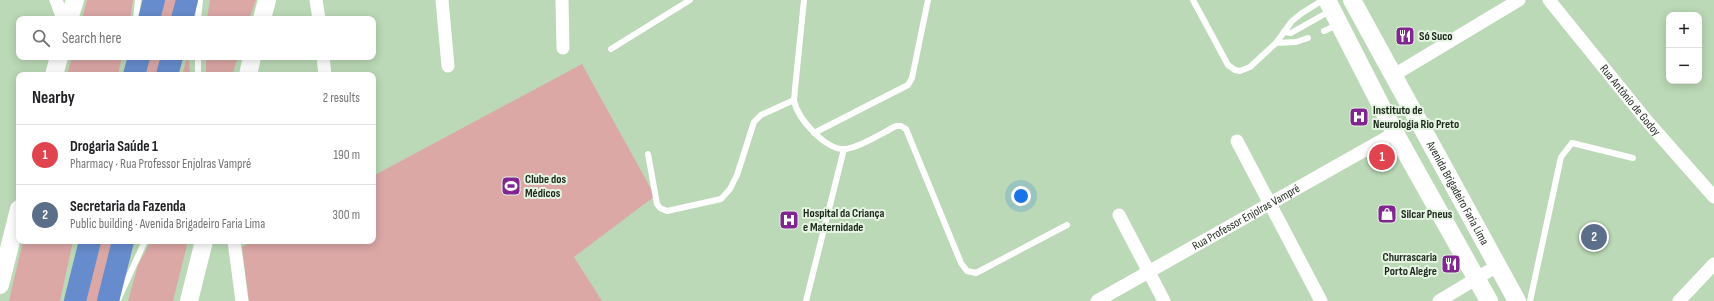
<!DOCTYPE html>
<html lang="en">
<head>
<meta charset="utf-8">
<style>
  :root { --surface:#fff; --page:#f2f2f2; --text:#202124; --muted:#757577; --line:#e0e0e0; --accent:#812591 }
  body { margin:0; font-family:"Sofia Sans Condensed",sans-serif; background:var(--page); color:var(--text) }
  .controls { position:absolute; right:12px; top:12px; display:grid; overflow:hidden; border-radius:8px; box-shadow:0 2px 10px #0003 }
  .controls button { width:36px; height:36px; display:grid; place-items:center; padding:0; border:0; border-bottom:1px solid var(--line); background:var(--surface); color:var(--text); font:20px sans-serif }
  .you { position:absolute; left:1021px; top:196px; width:14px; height:14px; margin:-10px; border:3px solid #fff; border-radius:50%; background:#1a73e8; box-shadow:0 0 0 6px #1a73e833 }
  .badge { display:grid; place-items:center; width:26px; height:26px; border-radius:50%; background:var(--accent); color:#fff; font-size:13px; font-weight:700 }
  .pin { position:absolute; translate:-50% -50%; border:2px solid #fff; box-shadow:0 1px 4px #0006 }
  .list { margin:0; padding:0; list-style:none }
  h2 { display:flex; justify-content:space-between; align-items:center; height:52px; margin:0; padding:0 16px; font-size:17px }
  h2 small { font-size:13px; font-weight:400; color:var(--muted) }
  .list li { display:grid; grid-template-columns:26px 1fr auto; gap:12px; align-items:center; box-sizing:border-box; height:60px; padding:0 16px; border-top:1px solid var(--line) }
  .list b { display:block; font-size:15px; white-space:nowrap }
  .list p { margin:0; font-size:13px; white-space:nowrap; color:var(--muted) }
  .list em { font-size:13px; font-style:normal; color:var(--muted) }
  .icon { flex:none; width:22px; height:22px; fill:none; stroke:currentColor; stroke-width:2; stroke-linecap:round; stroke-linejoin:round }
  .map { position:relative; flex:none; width:1714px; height:301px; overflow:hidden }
  .search { position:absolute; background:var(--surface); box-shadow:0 2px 10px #0003; left:16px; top:16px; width:360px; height:44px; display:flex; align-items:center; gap:10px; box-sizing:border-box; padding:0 14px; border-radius:8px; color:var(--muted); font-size:15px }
  .panel { position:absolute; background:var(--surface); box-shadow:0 2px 10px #0003; left:16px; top:72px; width:360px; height:172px; border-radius:8px }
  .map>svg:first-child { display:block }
  .grass { fill:#dba8a6 }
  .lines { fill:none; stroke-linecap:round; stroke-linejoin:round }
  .lane { stroke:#fff; stroke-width:6 }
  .street { stroke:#fff; stroke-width:13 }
  .secondary { stroke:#fff; stroke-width:18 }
  .highway { stroke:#678ccd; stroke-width:22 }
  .labels { text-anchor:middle; stroke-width:4; stroke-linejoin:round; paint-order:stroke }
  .poi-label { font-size:12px; font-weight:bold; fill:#1b271a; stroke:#e6f5e3; text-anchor:start }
  .street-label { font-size:12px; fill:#1b271a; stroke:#e6f5e3 }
</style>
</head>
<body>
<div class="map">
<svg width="1714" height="301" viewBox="0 0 1714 301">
  <rect width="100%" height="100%" fill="#bbd9b6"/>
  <g class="grass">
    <polygon points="87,0 133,0 130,19 82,19"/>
    <polygon points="161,0 179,0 174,19 155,19"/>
    <polygon points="210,0 256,0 249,19 207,19"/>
    <polygon points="72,57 122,57 118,75 67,75"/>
    <polygon points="145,57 163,57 158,75 140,75"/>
    <polygon points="206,57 238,57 232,75 206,75"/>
    <polygon points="187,58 189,62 190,75 182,75"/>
    <polygon points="582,64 655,196 574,257 602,301 249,301 242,247 253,241 373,241 373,176"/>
    <polygon points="23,241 73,241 60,301 9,301"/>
    <polygon points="97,241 115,241 100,301 83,301"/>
    <polygon points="151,241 188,241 173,301 128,301 138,265"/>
  </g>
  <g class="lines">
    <g class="lane">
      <path d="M804 0 795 89C795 93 794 97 794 101 798 119 826 151 846 149 861 147 882 133 896 126H901L906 129 961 263 967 271 976 273 1067 225"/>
      <polyline points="1193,0 1228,65 1235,70 1240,71 1250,67 1276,43 1292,21 1302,13 1323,0"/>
      <polyline points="136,19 138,0"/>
      <polyline points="198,19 200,0"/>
      <polyline points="1324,31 1337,25"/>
      <polyline points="1284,32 1291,33 1330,11"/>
      <polyline points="1276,43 1296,42 1308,38"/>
      <polyline points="611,49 690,0"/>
      <polyline points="198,57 198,75"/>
      <polyline points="814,133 908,85 912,78 928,0"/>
      <polyline points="648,154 657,204 660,208 667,211 721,199 730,189 737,175 754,122 761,115 794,100"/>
      <polyline points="118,300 145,241"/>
      <polyline points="806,301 844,149"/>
      <polyline points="1530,301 1561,157 1572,143 1633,158"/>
    </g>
    <g class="street">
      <polyline points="56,0 63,19"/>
      <polyline points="316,0 319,19"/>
      <polyline points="442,0 448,66"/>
      <polyline points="562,0 563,48"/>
      <path id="s1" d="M1549 0 1647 121 1714 197"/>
      <polyline points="323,57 325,75"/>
      <polyline points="1394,75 1519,0"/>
      <polyline points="1237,141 1321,301"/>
      <polyline points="1119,215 1164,301"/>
      <polyline points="234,241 242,301"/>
      <path id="s2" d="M1097 301 1395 133"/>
      <polyline points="1439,301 1497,266"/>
      <polyline points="1679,301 1714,264"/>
    </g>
    <g class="secondary">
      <polyline points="1327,0 1395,133 1489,301"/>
      <path id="s3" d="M1352 0 1517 301"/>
      <polyline points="69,19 75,0"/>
      <polyline points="262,19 267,0"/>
      <polyline points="54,75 59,57"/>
      <polyline points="248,75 252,57"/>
      <polyline points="0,285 19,209"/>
      <polyline points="189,301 204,241"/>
    </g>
    <g class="highway">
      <polyline points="149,19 154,0"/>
      <polyline points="182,19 187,0"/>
      <polyline points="134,75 139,57"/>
      <polyline points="167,75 172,57"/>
      <polyline points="75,301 90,241"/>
      <polyline points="108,301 123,241"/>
    </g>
  </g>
  <defs>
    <symbol id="restaurant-square" viewBox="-11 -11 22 22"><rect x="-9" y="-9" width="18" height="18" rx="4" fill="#812591" stroke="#e6f5e3"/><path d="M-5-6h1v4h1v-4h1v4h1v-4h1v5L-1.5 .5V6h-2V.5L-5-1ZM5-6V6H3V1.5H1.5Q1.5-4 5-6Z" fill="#fff"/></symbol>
    <symbol id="hospital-square" viewBox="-11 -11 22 22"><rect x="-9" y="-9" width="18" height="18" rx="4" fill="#812591" stroke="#e6f5e3"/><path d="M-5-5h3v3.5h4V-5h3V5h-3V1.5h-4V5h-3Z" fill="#fff"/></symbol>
    <symbol id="stadium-square" viewBox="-11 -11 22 22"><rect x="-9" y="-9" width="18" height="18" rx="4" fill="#812591" stroke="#e6f5e3"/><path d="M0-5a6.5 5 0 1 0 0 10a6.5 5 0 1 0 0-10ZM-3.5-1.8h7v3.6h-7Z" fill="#fff"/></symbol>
    <symbol id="shop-square" viewBox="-11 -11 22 22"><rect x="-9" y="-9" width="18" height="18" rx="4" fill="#812591" stroke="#e6f5e3"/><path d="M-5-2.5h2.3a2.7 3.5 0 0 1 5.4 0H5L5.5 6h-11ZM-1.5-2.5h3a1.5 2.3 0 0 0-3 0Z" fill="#fff"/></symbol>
  </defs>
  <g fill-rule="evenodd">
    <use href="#restaurant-square" x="1394" y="25" width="22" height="22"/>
    <use href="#hospital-square" x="1348" y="106" width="22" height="22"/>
    <use href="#stadium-square" x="500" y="175" width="22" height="22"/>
    <use href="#shop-square" x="1376" y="203" width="22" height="22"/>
    <use href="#hospital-square" x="778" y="209" width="22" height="22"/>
    <use href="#restaurant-square" x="1440" y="253" width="22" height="22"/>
  </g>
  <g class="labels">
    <g class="poi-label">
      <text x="1419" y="40">Só Suco</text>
      <text x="1373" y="114">Instituto de<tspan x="1373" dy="14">Neurologia Rio Preto</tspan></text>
      <text x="525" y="183">Clube dos<tspan x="525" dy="14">Médicos</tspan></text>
      <text x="803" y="217">Hospital da Criança<tspan x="803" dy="14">e Maternidade</tspan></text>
      <text x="1401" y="218">Silcar Pneus</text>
      <text x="1437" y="261" text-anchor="end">Churrascaria<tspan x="1437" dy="14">Porto Alegre</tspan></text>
    </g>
    <g class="street-label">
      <text dy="4" stroke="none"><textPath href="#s1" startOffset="129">Rua Antônio de Godoy</textPath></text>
      <text dy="4" stroke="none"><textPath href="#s3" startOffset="220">Avenida Brigadeiro Faria Lima</textPath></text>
      <text dy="4" stroke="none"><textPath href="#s2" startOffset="171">Rua Professor Enjolras Vampré</textPath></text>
    </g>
  </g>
</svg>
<div class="controls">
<button>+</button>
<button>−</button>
</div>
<div class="you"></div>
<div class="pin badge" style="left:1382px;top:157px;background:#e0444e">1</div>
<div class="pin badge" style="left:1594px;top:237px;background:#5c6f8a">2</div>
<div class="search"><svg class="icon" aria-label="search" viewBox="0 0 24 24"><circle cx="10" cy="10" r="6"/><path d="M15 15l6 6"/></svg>Search here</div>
<section class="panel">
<h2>Nearby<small>2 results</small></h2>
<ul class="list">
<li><span class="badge" style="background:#e0444e">1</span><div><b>Drogaria Saúde 1</b><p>Pharmacy · Rua Professor Enjolras Vampré</p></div><em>190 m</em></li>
<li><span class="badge" style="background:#5c6f8a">2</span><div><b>Secretaria da Fazenda</b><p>Public building · Avenida Brigadeiro Faria Lima</p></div><em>300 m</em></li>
</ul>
</section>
</div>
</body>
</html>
